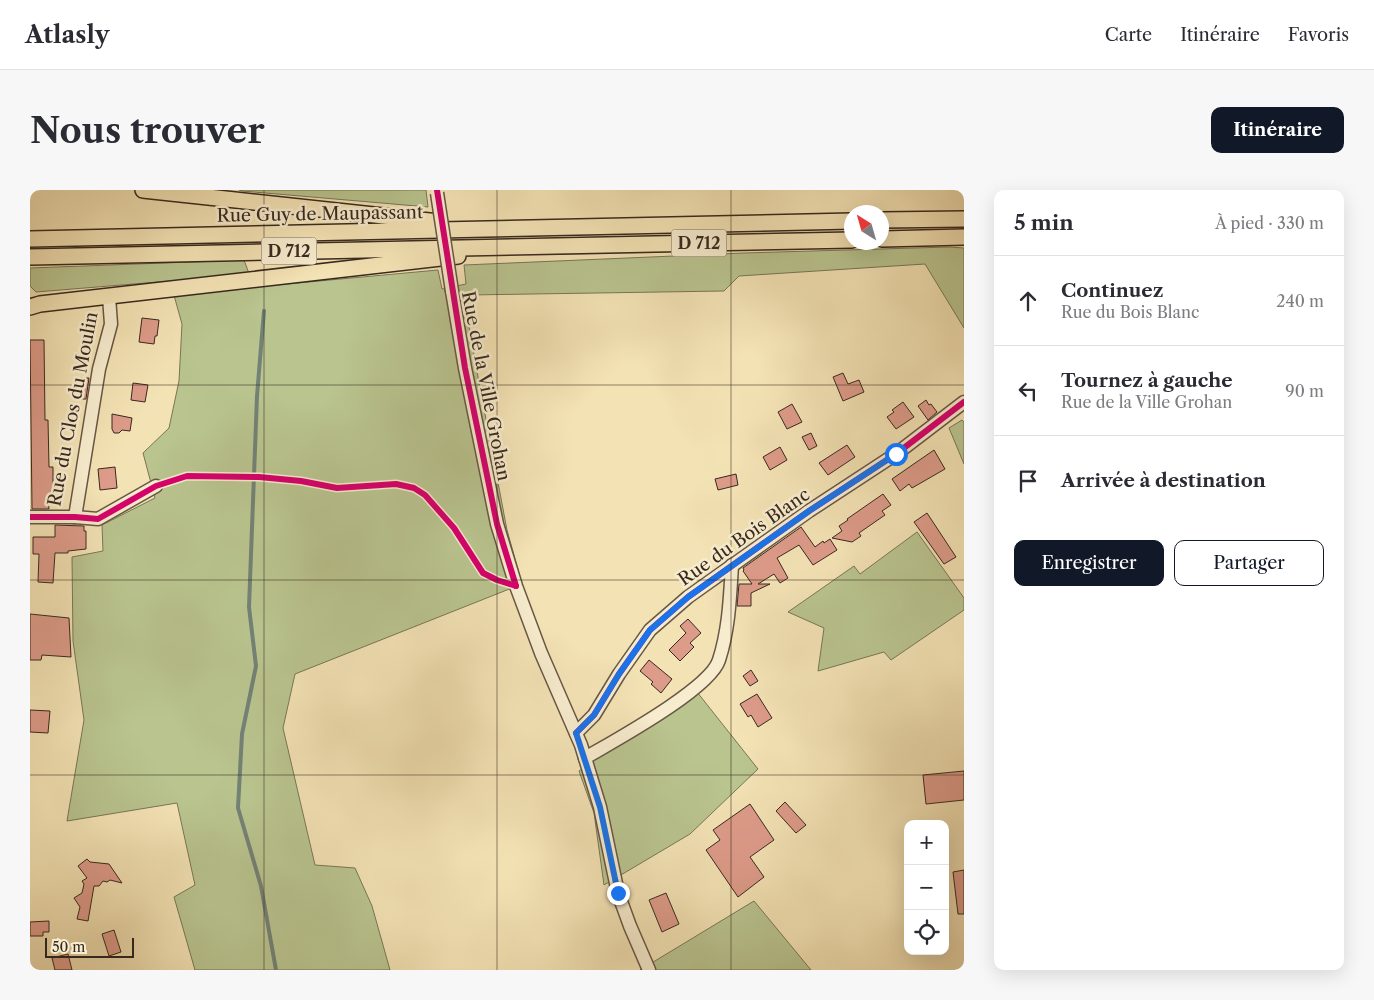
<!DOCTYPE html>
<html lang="fr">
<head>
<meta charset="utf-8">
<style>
  :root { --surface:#fff; --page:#f7f7f7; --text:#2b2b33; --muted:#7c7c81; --line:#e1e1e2; --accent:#111827 }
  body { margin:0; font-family:"Libre Caslon Text",serif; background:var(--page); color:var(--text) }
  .controls { position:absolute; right:15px; bottom:15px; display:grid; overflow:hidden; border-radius:10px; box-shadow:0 5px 20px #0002 }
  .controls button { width:45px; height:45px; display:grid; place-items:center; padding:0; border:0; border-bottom:1px solid var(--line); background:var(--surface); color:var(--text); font:25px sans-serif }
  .compass { position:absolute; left:814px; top:15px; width:45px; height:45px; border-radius:50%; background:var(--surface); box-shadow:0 5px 20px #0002; rotate:323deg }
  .scale { position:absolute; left:15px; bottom:12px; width:89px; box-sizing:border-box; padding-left:5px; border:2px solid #38291f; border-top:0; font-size:14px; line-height:18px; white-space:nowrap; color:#38291f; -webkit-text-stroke:4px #f7ecce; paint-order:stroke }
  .stop { position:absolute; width:15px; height:15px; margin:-11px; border:4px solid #1a73e8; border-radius:50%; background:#fff }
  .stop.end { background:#1a73e8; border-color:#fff; box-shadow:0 1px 5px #0008 }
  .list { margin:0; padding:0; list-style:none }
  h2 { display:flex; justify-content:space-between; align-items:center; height:65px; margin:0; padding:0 20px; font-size:21px }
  h2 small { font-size:16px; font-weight:400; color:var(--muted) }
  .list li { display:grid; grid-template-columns:32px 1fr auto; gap:15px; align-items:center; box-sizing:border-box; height:90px; padding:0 20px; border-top:1px solid var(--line) }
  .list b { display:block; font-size:19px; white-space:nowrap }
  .list p { margin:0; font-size:16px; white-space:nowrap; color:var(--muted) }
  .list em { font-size:16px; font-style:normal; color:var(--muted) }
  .actions { display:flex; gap:10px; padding:15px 20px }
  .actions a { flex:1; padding:11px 0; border:1px solid var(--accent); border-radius:10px; text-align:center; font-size:18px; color:var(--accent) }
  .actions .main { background:var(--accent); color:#fff }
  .icon { flex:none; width:28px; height:28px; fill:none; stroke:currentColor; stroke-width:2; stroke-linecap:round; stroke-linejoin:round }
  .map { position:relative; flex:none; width:934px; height:780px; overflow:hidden; border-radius:10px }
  header { display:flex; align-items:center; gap:30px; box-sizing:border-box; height:70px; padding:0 25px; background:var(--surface); border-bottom:1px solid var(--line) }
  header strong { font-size:24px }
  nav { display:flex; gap:28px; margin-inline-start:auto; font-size:18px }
  .intro { display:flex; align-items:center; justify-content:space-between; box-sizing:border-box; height:120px; padding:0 30px }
  h1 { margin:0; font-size:35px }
  .button { padding:12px 22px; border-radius:10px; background:var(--accent); color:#fff; font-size:18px; font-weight:700 }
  main { display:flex; gap:30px; padding:0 30px }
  aside { flex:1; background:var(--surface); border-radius:10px; box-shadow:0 5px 20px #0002 }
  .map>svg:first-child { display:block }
  .green { fill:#b9c48f; stroke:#787657 }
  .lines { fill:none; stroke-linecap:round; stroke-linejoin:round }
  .stream { stroke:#738276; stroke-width:4 }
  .building { fill:#dd9b89; stroke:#38291f }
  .minor-casing { stroke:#675744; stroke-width:15 }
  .major-casing { stroke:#38291f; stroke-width:18 }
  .minor { stroke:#f7ecce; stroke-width:12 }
  .major { stroke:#f3e2b4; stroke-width:15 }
  .minor-bridge-casing { stroke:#675744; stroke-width:15; stroke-linecap:butt }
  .minor-bridge { stroke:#f7ecce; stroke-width:12 }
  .cycleway-casing { stroke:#f7ecce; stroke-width:9 }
  .cycleway { stroke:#d6006c; stroke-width:6 }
  .route { stroke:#1a73e8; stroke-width:6 }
  .grid { fill:none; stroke:#38291f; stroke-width:1; stroke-opacity:0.55 }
  .labels { text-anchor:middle; stroke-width:5; stroke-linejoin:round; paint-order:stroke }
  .shield { fill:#f7ecce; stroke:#716454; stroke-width:1 }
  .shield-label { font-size:16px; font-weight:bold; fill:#38291f }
  .street-label { font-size:18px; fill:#38291f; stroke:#f7ecce }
</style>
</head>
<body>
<header>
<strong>Atlasly</strong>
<nav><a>Carte</a><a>Itinéraire</a><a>Favoris</a></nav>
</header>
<div class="intro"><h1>Nous trouver</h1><a class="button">Itinéraire</a></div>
<main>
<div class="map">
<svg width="934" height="780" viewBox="0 0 934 780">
  <rect width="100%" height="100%" fill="#f3e2b4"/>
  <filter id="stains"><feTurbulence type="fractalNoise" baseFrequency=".004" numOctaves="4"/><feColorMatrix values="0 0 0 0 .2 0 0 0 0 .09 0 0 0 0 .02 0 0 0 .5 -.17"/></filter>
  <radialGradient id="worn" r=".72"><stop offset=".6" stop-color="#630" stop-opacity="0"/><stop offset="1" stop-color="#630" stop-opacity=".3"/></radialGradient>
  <g class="green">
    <polygon points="209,0 396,0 398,17 212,1"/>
    <polygon points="919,57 934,58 934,138 895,74 709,86 694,101 438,105 438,131 448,187 477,340 492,394 265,484 253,538 285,675 325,678 342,716 360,780 165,780 144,707 165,695 147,613 37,631 54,530 43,451 42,367 73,361 72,335 125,308 113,263 139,238 149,191 152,134 140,91 6,102 0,96 0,78 214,70 224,97 408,80 412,99 436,94 434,75 714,63"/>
    <polygon points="932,230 934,232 934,274 919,238"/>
    <polygon points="887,342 934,408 934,420 861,470 854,462 788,481 794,438 758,422 824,376 830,384"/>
    <polygon points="667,502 728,579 660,644 574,695 564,623 549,581 591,551"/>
    <polygon points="724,711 781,780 610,780"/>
  </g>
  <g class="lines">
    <polyline class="stream" points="234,121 227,206 219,417 226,476 212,544 208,618 231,696 246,780"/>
  </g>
  <g class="building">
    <polygon points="112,128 129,130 127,146 125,146 124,154 109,152"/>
    <polygon points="0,150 14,150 15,230 18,230 19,277 23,277 23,310 18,310 19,319 2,319"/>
    <polygon points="813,183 818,194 829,190 834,202 813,211 803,187"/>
    <polygon points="50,188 59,188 56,209 48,209"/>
    <polygon points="103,193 118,195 115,212 101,210"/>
    <polygon points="896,210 899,215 901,214 907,222 898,230 888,216"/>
    <polygon points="873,212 884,227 866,239 857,227 864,222 862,220"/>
    <polygon points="762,214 772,232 757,239 748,222"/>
    <polygon points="82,224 102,228 100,241 92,240 89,243 84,243 82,239"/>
    <polygon points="781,243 787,256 779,260 772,247"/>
    <polygon points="817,255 825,267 798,285 789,273"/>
    <polygon points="750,257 757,270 740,280 733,267"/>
    <polygon points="904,260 915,279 882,298 879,294 870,301 862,289"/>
    <polygon points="85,277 87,298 70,300 68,279"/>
    <polygon points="706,284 708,295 688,300 685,289"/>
    <polygon points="853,304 861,315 852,321 855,325 829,343 831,346 822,352 802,348 812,341 809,336 818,330 817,329"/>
    <polygon points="897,323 926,367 914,374 884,332"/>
    <polygon points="25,335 54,336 54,341 56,341 56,359 38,361 38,363 25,363 23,393 8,392 9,364 3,364 3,347 25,347"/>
    <polygon points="771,337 785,357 793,351 794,353 800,349 807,360 783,375 769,355 747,368 758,388 750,393 744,384 728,394 740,394 721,403 721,416 707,416 709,394 722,394 713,381 714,380 713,378"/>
    <polygon points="0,424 39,428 41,467 12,465 11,470 0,470"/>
    <polygon points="658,429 671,443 660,453 664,457 650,471 639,460 656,443 650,436"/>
    <polygon points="619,470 642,489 631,503 621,494 623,492 610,481"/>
    <polygon points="721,480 728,491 720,496 713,486"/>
    <polygon points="727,504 742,528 728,537 721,525 718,527 710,514"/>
    <polygon points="0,520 20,521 18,543 0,542"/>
    <polygon points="934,581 934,610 896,614 893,585"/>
    <polygon points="755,612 776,635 766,643 746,621"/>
    <polygon points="720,614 744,650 720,667 734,687 708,707 676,660 690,650 683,640"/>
    <polygon points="57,669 60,672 79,674 92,693 80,690 77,692 73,691 69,696 64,696 58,731 47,729 50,717 44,708 52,703 54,694 52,691 57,688 48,676"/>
    <polygon points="934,680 934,724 928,724 923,682"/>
    <polygon points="636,703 649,734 632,742 619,710"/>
    <polygon points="19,731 19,742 13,742 13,746 0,746 0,732"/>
    <polygon points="84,740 91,762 79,766 72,744"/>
    <polygon points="38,764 42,780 25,780 22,768"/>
  </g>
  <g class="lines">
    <defs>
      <g id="minor">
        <polyline points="422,101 435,178 467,334 486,396 511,463 551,555 570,617 588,703 600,736 619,780"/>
        <polyline points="0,327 45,327 68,329 126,296"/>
        <polyline points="45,327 69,179 81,134 79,107"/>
        <polyline points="546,543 564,525 589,484 620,440 658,407 779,321 866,264 934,212"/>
        <path d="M555 568C584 551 680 499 689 470 699 439 700 407 702 375"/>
      </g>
      <g id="major">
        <polyline points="113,0 409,32"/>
        <polyline points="852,30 934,29"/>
        <polyline points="0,49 822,31"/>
        <polyline points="852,49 934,47"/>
        <polyline points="0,67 822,50"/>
        <polyline points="0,117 10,114 428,66"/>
      </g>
    </defs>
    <use href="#minor" class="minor-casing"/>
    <use href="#major" class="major-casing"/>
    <use href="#minor" class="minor"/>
    <use href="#major" class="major"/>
    <defs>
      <polyline id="minor-bridge" points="407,3 422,101"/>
    </defs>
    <use href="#minor-bridge" class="minor-bridge-casing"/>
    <use href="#minor-bridge" class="minor-bridge"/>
    <defs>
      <g id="cycleway">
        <polyline points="407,0 435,178 467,334 486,396"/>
        <polyline points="0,327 45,327 68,329 126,296 157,286 229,287 271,291 307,298 366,294 384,298 395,305 424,338 453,383 467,390 486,396"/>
        <polyline points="546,543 564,525 589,484 620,440 658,407 779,321 866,264 934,212"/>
      </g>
    </defs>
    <use href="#cycleway" class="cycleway-casing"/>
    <use href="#cycleway" class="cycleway"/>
  </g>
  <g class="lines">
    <polyline class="route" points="588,703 570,617 546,543 564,525 589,484 620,440 658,407 779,321 866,264"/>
  </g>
  <path class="grid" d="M234 0V780M467 0V780M701 0V780M0 195H934M0 390H934M0 585H934"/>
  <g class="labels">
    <g class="shield">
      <rect x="641.5" y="39.5" width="55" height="27" rx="4"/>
      <rect x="231.5" y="47.5" width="55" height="27" rx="4"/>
    </g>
    <g class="shield-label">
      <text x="669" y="59">D 712</text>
      <text x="259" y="67">D 712</text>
    </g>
    <g class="street-label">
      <text transform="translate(290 24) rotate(-1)" y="6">Rue Guy de Maupassant</text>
      <text transform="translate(456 196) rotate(79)" y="6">Rue de la Ville Grohan</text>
      <text transform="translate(43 219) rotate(-79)" y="6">Rue du Clos du Moulin</text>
      <text transform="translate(714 347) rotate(-35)" y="6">Rue du Bois Blanc</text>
    </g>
  </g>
  <rect width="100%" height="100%" filter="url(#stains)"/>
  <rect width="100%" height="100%" fill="url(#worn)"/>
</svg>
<div class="controls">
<button>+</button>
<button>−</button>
<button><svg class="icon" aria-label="locate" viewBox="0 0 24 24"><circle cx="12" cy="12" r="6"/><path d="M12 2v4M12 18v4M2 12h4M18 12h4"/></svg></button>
</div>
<svg class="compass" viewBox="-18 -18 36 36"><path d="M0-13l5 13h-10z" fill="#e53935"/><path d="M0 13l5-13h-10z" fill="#7c7c81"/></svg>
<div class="scale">50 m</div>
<div class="stop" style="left:866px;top:264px"></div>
<div class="stop end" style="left:588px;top:703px"></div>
</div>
<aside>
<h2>5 min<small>À pied · 330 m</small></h2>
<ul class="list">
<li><svg class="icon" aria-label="ahead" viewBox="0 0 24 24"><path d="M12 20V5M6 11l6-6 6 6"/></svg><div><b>Continuez</b><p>Rue du Bois Blanc</p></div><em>240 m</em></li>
<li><svg class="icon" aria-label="left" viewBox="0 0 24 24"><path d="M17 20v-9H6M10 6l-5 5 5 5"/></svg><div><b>Tournez à gauche</b><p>Rue de la Ville Grohan</p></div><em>90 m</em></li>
<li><svg class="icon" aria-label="arrive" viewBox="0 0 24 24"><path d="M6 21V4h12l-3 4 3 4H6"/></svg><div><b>Arrivée à destination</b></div></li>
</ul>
<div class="actions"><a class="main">Enregistrer</a><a>Partager</a></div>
</aside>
</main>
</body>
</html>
